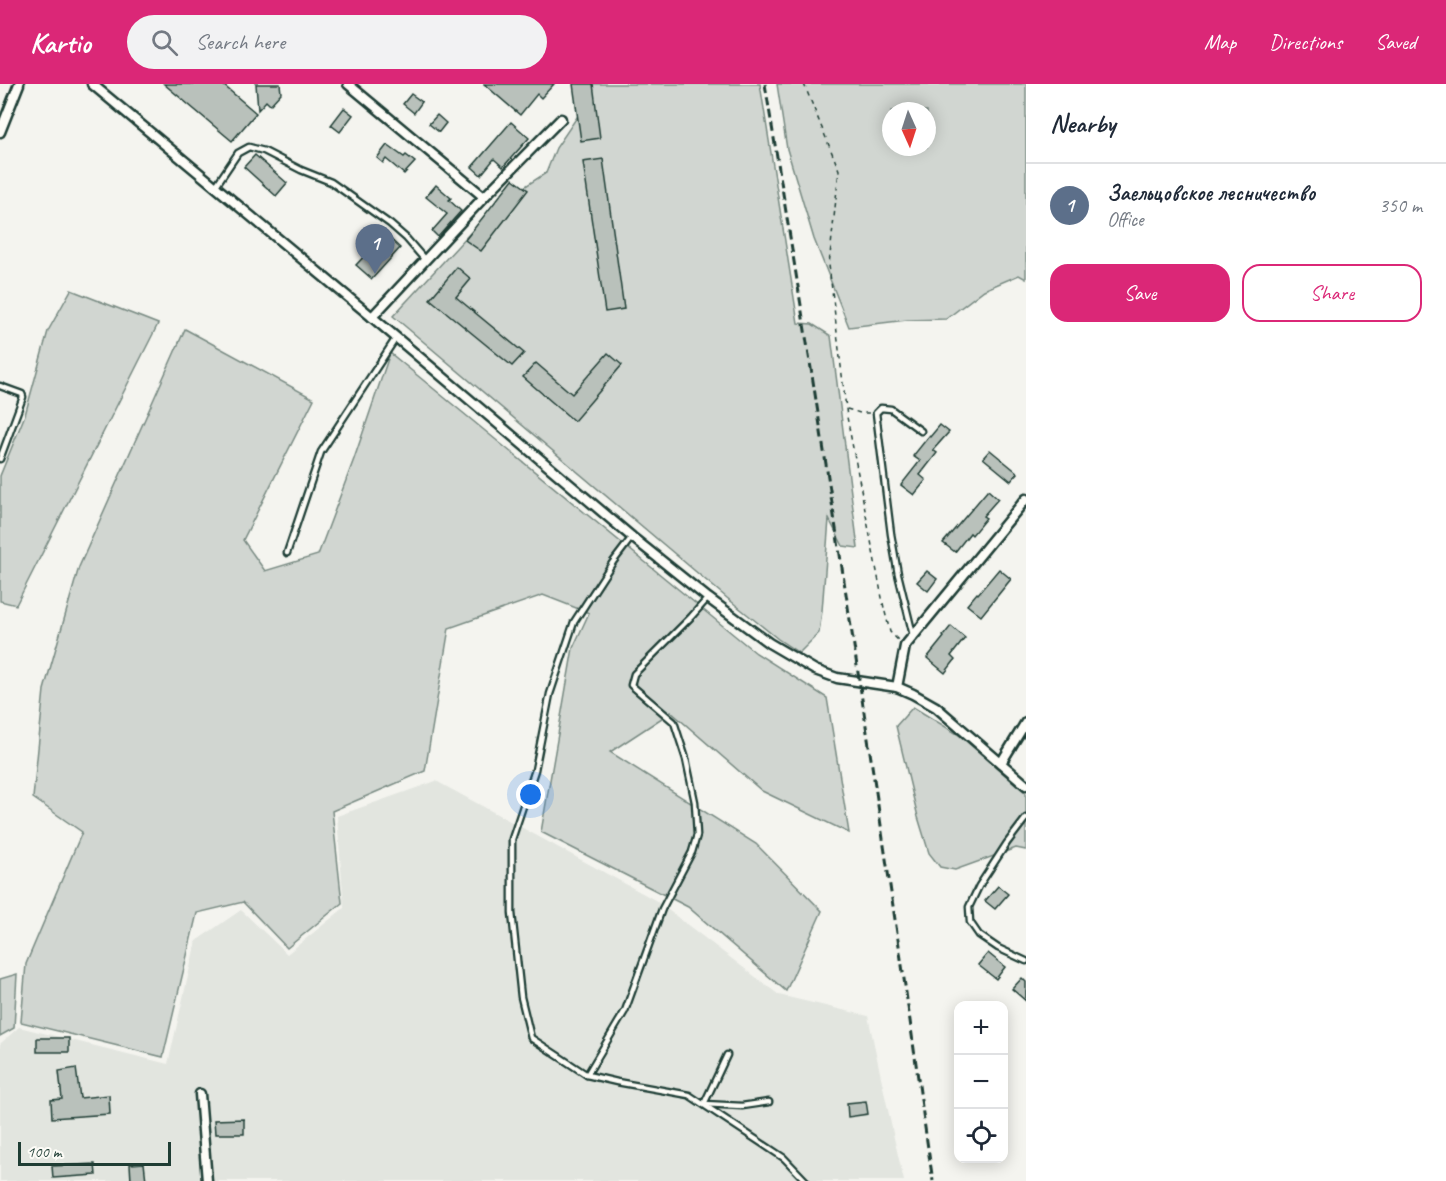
<!DOCTYPE html>
<html lang="en">
<head>
<meta charset="utf-8">
<style>
  :root { --surface:#fff; --page:#f2f2f3; --text:#1f2937; --muted:#747a83; --line:#e0e1e3; --accent:#db2777 }
  body { margin:0; font-family:Caveat,sans-serif; background:var(--page); color:var(--text) }
  .controls { position:absolute; right:18px; bottom:18px; display:grid; overflow:hidden; border-radius:12px; box-shadow:0 3px 15px #0003 }
  .controls button { width:54px; height:54px; display:grid; place-items:center; padding:0; border:0; border-bottom:2px solid var(--line); background:var(--surface); color:var(--text); font:30px sans-serif }
  .compass { position:absolute; left:882px; top:18px; width:54px; height:54px; border-radius:50%; background:var(--surface); box-shadow:0 3px 15px #0003; rotate:177deg }
  .scale { position:absolute; left:18px; bottom:15px; width:153px; box-sizing:border-box; padding-left:6px; border:3px solid #1f3d34; border-top:0; font-size:16px; line-height:21px; white-space:nowrap; color:#1f3d34; -webkit-text-stroke:4px #fdfcf7; paint-order:stroke }
  .you { position:absolute; left:531px; top:711px; width:21px; height:21px; margin:-15px; border:4px solid #fff; border-radius:50%; background:#1a73e8; box-shadow:0 0 0 9px #1a73e833 }
  .badge { display:grid; place-items:center; width:39px; height:39px; border-radius:50%; background:var(--accent); color:#fff; font-size:20px; font-weight:700 }
  .pin { position:absolute; translate:-50% -50px; filter:drop-shadow(0 2px 3px #0008) }
  .pin::after { content:''; position:absolute; top:32px; width:21px; height:18px; background:inherit; clip-path:polygon(0 0,100% 0,50% 100%) }
  .list { margin:0; padding:0; list-style:none }
  h2 { display:flex; justify-content:space-between; align-items:center; height:78px; margin:0; padding:0 24px; font-size:26px }
  h2 small { font-size:20px; font-weight:400; color:var(--muted) }
  .list li { display:grid; grid-template-columns:39px 1fr auto; gap:18px; align-items:center; box-sizing:border-box; height:84px; padding:0 24px; border-top:2px solid var(--line) }
  .list b { display:block; font-size:22px; white-space:nowrap }
  .list p { margin:0; font-size:20px; white-space:nowrap; color:var(--muted) }
  .list em { font-size:20px; font-style:normal; color:var(--muted) }
  .actions { display:flex; gap:12px; padding:18px 24px }
  .actions a { flex:1; padding:14px 0; border:2px solid var(--accent); border-radius:18px; text-align:center; font-size:21px; color:var(--accent) }
  .actions .main { background:var(--accent); color:#fff }
  .icon { flex:none; width:33px; height:33px; fill:none; stroke:currentColor; stroke-width:2; stroke-linecap:round; stroke-linejoin:round }
  .map { position:relative; flex:none; width:1026px; height:1097px; overflow:hidden }
  header { display:flex; align-items:center; gap:36px; box-sizing:border-box; height:84px; padding:0 30px; background:var(--accent); color:#fff }
  header strong { font-size:28px }
  nav { display:flex; gap:33px; margin-inline-start:auto; font-size:21px }
  .search { width:420px; height:54px; background:var(--page); display:flex; align-items:center; gap:15px; box-sizing:border-box; padding:0 21px; border-radius:33px; color:var(--muted); font-size:22px }
  main { display:flex }
  aside { flex:1; background:var(--surface) }
  .map>svg:first-child { display:block }
  .built { fill:#e2e5df }
  .green { fill:#d1d6d1; stroke:#788a82; stroke-width:1.5; fill-rule:evenodd }
  .building { fill:#b9c1bb; stroke:#1f3d34; stroke-width:1.5 }
  .lines { fill:none; stroke-linecap:round; stroke-linejoin:round }
  .lane-casing { stroke:#1f3d34; stroke-width:9 }
  .street-casing { stroke:#1f3d34; stroke-width:13 }
  .path { stroke:#1f3d34; stroke-width:1.5; stroke-dasharray:4.5 4.5; stroke-linecap:butt }
  .lane { stroke:#fdfcf7; stroke-width:4.5 }
  .street { stroke:#fdfcf7; stroke-width:8 }
  .rail { stroke:#1f3d34; stroke-width:3; stroke-dasharray:9 4.5; stroke-linecap:butt }
</style>
</head>
<body>
<header>
<strong>Kartio</strong>
<div class="search"><svg class="icon" aria-label="search" viewBox="0 0 24 24"><circle cx="10" cy="10" r="6"/><path d="M15 15l6 6"/></svg>Search here</div>
<nav><a>Map</a><a>Directions</a><a>Saved</a></nav>
</header>
<main>
<div class="map">
<svg width="1026" height="1097" viewBox="0 0 1026 1097">
  <rect width="100%" height="100%" fill="#f4f4ef"/>
  <filter id="ink" filterUnits="userSpaceOnUse"><feTurbulence type="fractalNoise" baseFrequency=".0167" numOctaves="2"/><feDisplacementMap in="SourceGraphic" scale="12" xChannelSelector="R" yChannelSelector="G"/><feConvolveMatrix kernelMatrix="1 2 1 2 8 2 1 2 1" color-interpolation-filters="sRGB"/></filter>
  <g filter="url(#ink)">
    <polygon class="built" points="436,697 655,816 779,911 868,932 894,1054 904,1097 0,1097 0,960 19,943 168,980 196,857 241,826 287,870 344,824 337,732"/>
    <g class="green">
      <polygon points="580,0 760,0 798,239 812,240 831,252 858,464 843,462 829,435 822,527 819,549 799,569 778,555 727,514 393,232 496,121 546,89 556,64 588,17"/>
      <path d="M777 0H1026V195L1019 191 984 206 946 235 907 236 849 243 814 155 787 65ZM891 27H927V63H891Z"/>
      <polygon points="71,206 158,240 16,521 0,517 0,392 25,331 48,247"/>
      <polygon points="185,245 314,315 243,456 265,487 318,471 354,375 390,269 756,569 827,614 849,749 762,707 671,628 610,668 756,760 822,827 786,907 688,823 541,748 573,564 589,529 543,511 449,544 425,687 332,727 342,819 287,864 243,818 197,829 163,973 21,938 26,880 82,748 33,714 44,606 79,483"/>
      <polygon points="913,623 959,651 1026,709 1026,766 1016,764 955,786 940,783 929,769 918,733 896,642"/>
      <polygon points="17,890 14,944 0,952 0,895"/>
    </g>
    <g class="building">
      <polygon points="164,0 222,0 256,29 232,57"/>
      <polygon points="256,0 280,0 281,9 270,21 266,17 258,26"/>
      <polygon points="484,0 554,0 541,14 537,10 520,31"/>
      <polygon points="573,0 593,0 600,54 581,57"/>
      <polygon points="411,10 422,18 414,29 403,20"/>
      <polygon points="344,24 353,31 340,48 331,41"/>
      <polygon points="437,31 446,39 439,48 429,40"/>
      <polygon points="511,38 529,54 503,83 494,75 481,91 472,83"/>
      <polygon points="387,61 404,73 406,71 415,78 404,90 386,75 383,79 377,74"/>
      <polygon points="255,71 287,99 276,112 244,83"/>
      <polygon points="603,75 624,225 605,228 583,78"/>
      <polygon points="513,95 528,106 481,167 465,156"/>
      <polygon points="436,101 451,114 449,116 461,127 438,153 432,147 447,130 426,113"/>
      <polygon points="385,150 400,164 372,195 356,181"/>
      <polygon points="457,183 471,195 456,213 524,269 512,282 430,215"/>
      <polygon points="608,269 622,281 574,337 523,293 536,279 572,310"/>
      <polygon points="940,341 949,348 933,366 937,369 920,391 926,396 914,411 901,401 920,377 913,372 929,352 930,353"/>
      <polygon points="990,366 1018,389 1011,397 983,374"/>
      <polygon points="988,406 998,415 983,432 986,434 972,451 970,449 955,468 943,459"/>
      <polygon points="999,485 1011,495 981,532 967,521 977,509 978,510"/>
      <polygon points="927,487 937,495 928,507 917,498"/>
      <polygon points="951,542 965,554 951,572 955,576 945,589 927,574 944,553 943,552"/>
      <polygon points="998,802 1008,810 995,825 985,817"/>
      <polygon points="988,869 1005,883 996,895 978,881"/>
      <polygon points="1022,894 1026,898 1026,917 1012,905"/>
      <rect x="37" y="954" width="32" height="14"/>
      <polygon points="76,984 80,1014 109,1011 110,1030 52,1034 51,1016 62,1015 59,987"/>
      <polygon points="866,1017 868,1030 848,1033 847,1019"/>
      <polygon points="244,1035 244,1050 215,1050 214,1036"/>
      <polygon points="144,1079 146,1097 131,1097 130,1080"/>
      <polygon points="95,1080 96,1091 53,1094 52,1082"/>
    </g>
    <g class="lines">
      <defs>
        <g id="lane">
          <polyline points="215,103 238,69 249,63 264,67 301,86 331,98 390,140 406,154 425,176"/>
          <polyline points="0,302 22,310 23,313 0,375"/>
          <polyline points="632,453 613,478 574,538 550,610 535,686 512,755 512,829 521,913 531,954 587,991 617,998 689,1011 784,1074 806,1097"/>
          <polyline points="287,469 321,368 396,254"/>
          <polyline points="913,551 898,490 891,450 876,329 881,324 891,325 921,347"/>
          <polyline points="1026,734 1007,759 979,802 969,823 970,838 979,851 998,864 1026,877"/>
          <polyline points="727,971 704,1020 742,1022 769,1018"/>
          <polyline points="587,991 625,927 662,825 692,768 697,751 695,718 686,675 674,638 631,601 634,590 691,533 708,514"/>
        </g>
        <g id="street">
          <polyline points="92,0 372,233 632,453 708,514 769,559 815,586 837,594 897,603 913,610 936,623 1026,701"/>
          <polyline points="348,0 484,113"/>
          <polyline points="0,48 19,0"/>
          <polyline points="372,233 484,113 561,35"/>
          <polyline points="897,603 905,562 1026,415"/>
          <polyline points="1001,679 1026,638"/>
          <polyline points="200,1010 207,1097"/>
        </g>
      </defs>
      <use href="#lane" class="lane-casing"/>
      <use href="#street" class="street-casing"/>
      <g class="path">
        <polyline points="804,0 839,86 829,181 847,333 884,524 890,548 898,556"/>
        <polyline points="847,325 860,329 869,329"/>
      </g>
      <use href="#lane" class="lane"/>
      <use href="#street" class="street"/>
      <path class="rail" d="M765 0C812 283 855 566 897 849 910 931 920 1014 933 1097"/>
    </g>
  </g>
</svg>
<div class="controls">
<button>+</button>
<button>−</button>
<button><svg class="icon" aria-label="locate" viewBox="0 0 24 24"><circle cx="12" cy="12" r="6"/><path d="M12 2v4M12 18v4M2 12h4M18 12h4"/></svg></button>
</div>
<svg class="compass" viewBox="-18 -18 36 36"><path d="M0-13l5 13h-10z" fill="#e53935"/><path d="M0 13l5-13h-10z" fill="#747a83"/></svg>
<div class="scale">100 m</div>
<div class="you"></div>
<div class="pin badge" style="left:375px;top:190px;background:#5c6f8a">1</div>
</div>
<aside>
<h2>Nearby<small></small></h2>
<ul class="list">
<li><span class="badge" style="background:#5c6f8a">1</span><div><b>Заельцовское лесничество</b><p>Office</p></div><em>350 m</em></li>
</ul>
<div class="actions"><a class="main">Save</a><a>Share</a></div>
</aside>
</main>
</body>
</html>
